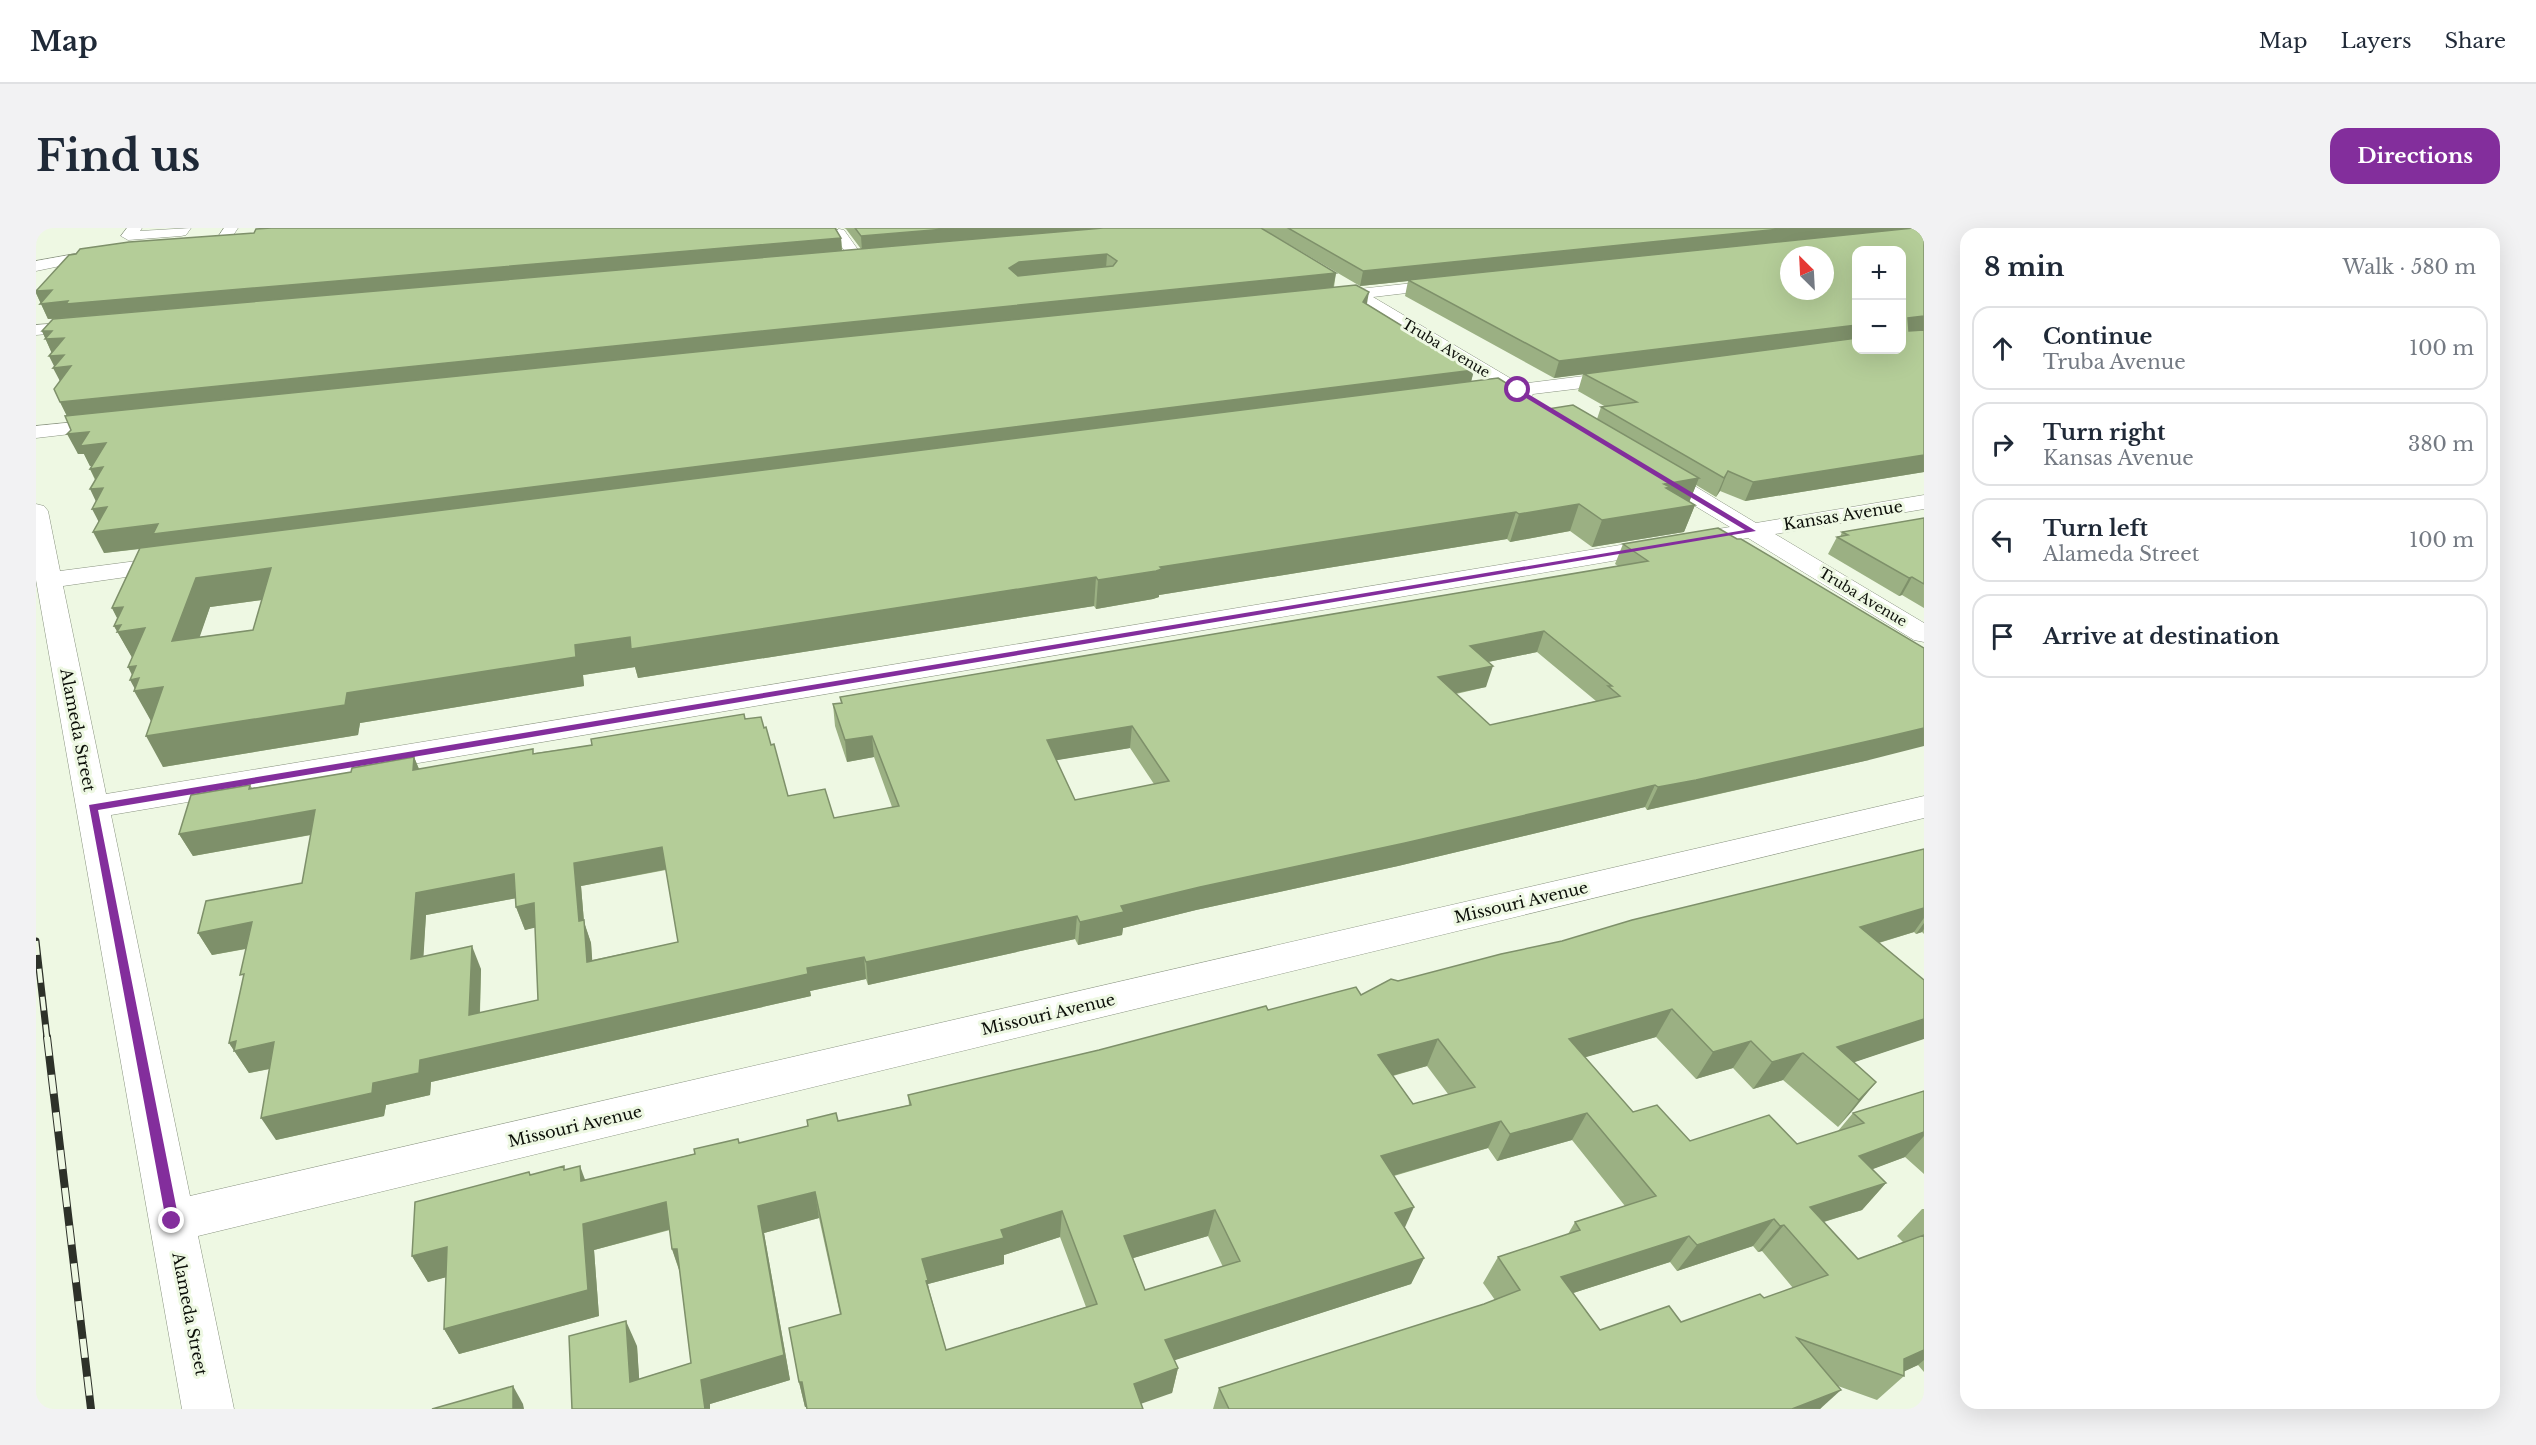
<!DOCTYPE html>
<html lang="en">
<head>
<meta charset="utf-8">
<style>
  :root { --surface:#fff; --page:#f2f2f3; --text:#1f2937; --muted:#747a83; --line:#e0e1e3; --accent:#832e9c }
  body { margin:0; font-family:"Libre Baskerville",serif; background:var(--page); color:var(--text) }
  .controls { position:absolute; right:18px; top:18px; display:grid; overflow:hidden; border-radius:12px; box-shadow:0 6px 24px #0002 }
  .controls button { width:54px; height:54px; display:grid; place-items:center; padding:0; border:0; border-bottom:2px solid var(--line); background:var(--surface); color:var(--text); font:30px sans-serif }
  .compass { position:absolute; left:1744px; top:18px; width:54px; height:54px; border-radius:50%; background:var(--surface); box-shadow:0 6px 24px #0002; rotate:336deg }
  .stop { position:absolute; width:18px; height:18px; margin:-14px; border:4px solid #832e9c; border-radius:50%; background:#fff }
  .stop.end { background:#832e9c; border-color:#fff; box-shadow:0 2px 6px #0008 }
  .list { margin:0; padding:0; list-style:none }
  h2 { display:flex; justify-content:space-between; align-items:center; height:78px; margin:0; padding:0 24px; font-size:26px }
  h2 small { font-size:20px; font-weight:400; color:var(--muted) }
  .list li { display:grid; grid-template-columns:39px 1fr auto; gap:18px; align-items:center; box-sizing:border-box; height:84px; margin:0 12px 12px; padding:0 12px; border:2px solid var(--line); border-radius:18px }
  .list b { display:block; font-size:22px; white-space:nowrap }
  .list p { margin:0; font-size:20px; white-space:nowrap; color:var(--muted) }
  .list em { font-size:20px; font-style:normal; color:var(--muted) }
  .icon { flex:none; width:33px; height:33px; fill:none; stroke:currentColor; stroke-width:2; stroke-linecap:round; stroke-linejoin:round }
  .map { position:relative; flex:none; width:1888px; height:1181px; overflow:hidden; border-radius:18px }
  header { display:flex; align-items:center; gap:36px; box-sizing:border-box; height:84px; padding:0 30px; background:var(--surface); border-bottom:2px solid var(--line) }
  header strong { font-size:28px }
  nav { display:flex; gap:33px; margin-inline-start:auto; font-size:21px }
  .intro { display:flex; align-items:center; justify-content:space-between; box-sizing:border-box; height:144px; padding:0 36px }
  h1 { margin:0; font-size:42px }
  .button { padding:15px 27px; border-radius:18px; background:var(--accent); color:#fff; font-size:21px; font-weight:700 }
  main { display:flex; gap:36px; padding:0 36px }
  aside { flex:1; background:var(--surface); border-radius:18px; box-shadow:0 6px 24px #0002 }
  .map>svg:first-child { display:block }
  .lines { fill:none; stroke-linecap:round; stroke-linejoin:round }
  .minor-casing { stroke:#899380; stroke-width:1 }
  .minor { fill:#fff; fill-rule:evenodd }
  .rail-far1-casing { stroke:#2d3129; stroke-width:7 }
  .rail-casing { stroke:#2d3129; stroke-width:8 }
  .rail-far1 { stroke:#eef8e3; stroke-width:4.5; stroke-dasharray:14; stroke-linecap:butt }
  .rail { stroke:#eef8e3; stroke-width:6; stroke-dasharray:19; stroke-linecap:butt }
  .wall { fill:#9bb083; fill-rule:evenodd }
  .shaded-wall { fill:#7e906a }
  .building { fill:#b4cd98; stroke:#7e906a; stroke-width:1.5; fill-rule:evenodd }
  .route { fill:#832e9c }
  .labels { text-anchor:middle; stroke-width:6; stroke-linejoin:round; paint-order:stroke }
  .far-street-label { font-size:14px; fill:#0c0f09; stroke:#eef8e3 }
  .street-label { font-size:16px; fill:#0c0f09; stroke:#eef8e3 }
</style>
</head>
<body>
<header>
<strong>Map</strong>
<nav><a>Map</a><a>Layers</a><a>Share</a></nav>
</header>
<div class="intro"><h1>Find us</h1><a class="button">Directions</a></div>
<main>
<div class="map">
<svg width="1888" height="1181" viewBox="0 0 1888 1181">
  <rect width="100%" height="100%" fill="#eef8e3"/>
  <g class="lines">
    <defs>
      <g id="minor">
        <polygon points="91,0 106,0 104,3 155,0 150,7 145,8 92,12 85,8"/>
        <polygon points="188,0 202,0 192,15 187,16 180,12"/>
        <polygon points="803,1 808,2 825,26 828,29 825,32 815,32 796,5"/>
        <polygon points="72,20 79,24 77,27 0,43 0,33"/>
        <path d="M1415 51 1423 56 1421 59 1337 69 1484 156 1588 143 1595 145 1597 149 1595 153 1588 155 1497 166 1494 170C1486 172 1482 169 1475 169 1460 169 1445 176 1430 172L1427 168 1430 164 1462 159 1317 71 1288 74 1280 69 1282 66 1308 62 1315 58 1322 61Z"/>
        <polygon points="52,93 58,94 61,98 58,102 0,107 0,97"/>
        <polygon points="79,190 86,192 89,196 86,200 0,210 0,198"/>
        <polygon points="1619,237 1627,239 1720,295 1888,267 1888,281 1739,306 1888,395 1888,414 1878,412 1712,310 75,587 154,968 1888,568 1888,590 162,1008 198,1181 146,1181 0,352 0,276 8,278 12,283 24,343 139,328 148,330 151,335 148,340 139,342 27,358 70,566 1694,299 1611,249 1608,244 1611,239"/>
      </g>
    </defs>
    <use href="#minor" class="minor-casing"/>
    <use href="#minor" class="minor"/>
    <defs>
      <polyline id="rail-far1" points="0,713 11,810"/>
      <polyline id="rail" points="11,809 55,1181"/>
    </defs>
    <use href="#rail-far1" class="rail-far1-casing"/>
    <use href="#rail" class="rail-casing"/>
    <use href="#rail-far1" class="rail-far1"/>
    <use href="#rail" class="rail"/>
  </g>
  <g class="wall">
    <path d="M231 0H801L800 1 805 10 806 23 825 21 810 1 808 0H1225L1300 45 1298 59 1331 76 1438 142 1435 154 1512 181 1561 191 1565 179H1570L1542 163 1547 146 1518 150 1369 68 1372 53 1324 58 1225 0H1888V244L1709 273 1684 263 1680 269 1660 257 1653 274 1659 277 1648 304 1556 319 1534 303 1474 314 1471 311 1123 367V369L1117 371 1060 381 1058 378 602 450 599 439 547 447 548 458 324 495 322 507 127 539 115 493 99 460 96 447V429L78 398 81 390 76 380 104 321 68 325 62 293 60 273 59 252 54 241 56 238H54L48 226H42L31 188 24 174V153L19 138 16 125 6 103 17 91H12L0 65V62L218 5ZM1821 22 1866 122H1821ZM226 372 217 402 163 409 174 379Z"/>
    <polygon points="1888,290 1888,380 1866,367 1863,368 1792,326 1801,309 1804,309 1806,304"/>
    <path d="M1682 300 1833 532 1648 574 1611 582 1609 579 1362 638 1160 682 1087 700 1086 707 1042 717 1039 711 832 757 830 751 774 763 775 768 395 854 394 867 350 877 348 888 240 912 234 841 213 845 193 815 207 752 210 721 176 727 162 705 266 655 275 607 157 628 143 606 214 557 216 560 315 544 378 529 383 541 556 517 709 491 728 500 735 517 752 568 798 590 856 579 838 529 811 534 799 498 797 476 805 475 804 469 1582 338 1579 336 1587 316ZM1501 424 1560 473 1454 497 1420 466 1450 459 1452 434ZM1094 520 1118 556 1039 572 1020 532ZM630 642 642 714 556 732 555 715 548 694 545 658ZM480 670V679L489 702 499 699 502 772 444 785 445 741 387 728 390 687Z"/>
    <path d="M1888 621V706L1886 704 1880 706 1878 704 1843 715 1880 813 1818 834 1840 854 1802 899 1747 852 1717 861 1697 840 1660 851 1620 809 1549 829 1597 884 1654 913 1761 916 1802 903 1817 885 1888 863V946L1869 929 1836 941 1850 955 1826 982 1788 994 1822 1031 1867 1014 1861 1008 1886 981H1888V1144L1882 1137 1868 1143V1148L1841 1172 1802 1158 1784 1181H1177L1183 1160 1448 1076 1459 1072 1447 1055 1462 1029 1532 1006 1539 994 1589 978 1536 912 1461 933 1452 920 1358 948 1369 1000 1388 1030 1375 1056 1138 1132 1142 1140 1136 1165 769 1179 763 1154 804 1086 783 990 728 1005 754 1152 674 1176 536 1181 601 1118 603 1151 655 1135 644 1045 636 1021 634 1002 558 1022 563 1088 423 1126 408 1101 410 1049 392 1054 376 1028 493 944 494 947 529 942 549 952 703 915 873 877 872 867 1232 782 1325 767 1362 753 1526 713ZM1391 838 1412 866 1377 876 1357 848ZM1172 1008 1187 1039 1109 1062 1097 1030ZM1024 1009 1050 1079 910 1122 893 1061 892 1056 968 1036V1027ZM1717 1018 1722 1024 1726 1023 1757 1060 1728 1070 1645 1094 1564 1102 1537 1065 1634 1034 1641 1043Z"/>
  </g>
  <g class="shaded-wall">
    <polygon points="921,0 1081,0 826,23 825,8"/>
    <polygon points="1753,0 1885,0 1324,58 1327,43"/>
    <polygon points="805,10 806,24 12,91 0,65 0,63"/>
    <polygon points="1071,26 1070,41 983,49 973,40 983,34"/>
    <polygon points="1300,45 1297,60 33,192 24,174"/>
    <polygon points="1333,64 1330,81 1327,74"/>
    <polygon points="1888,88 1888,104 1866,106 1872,90"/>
    <polygon points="1821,97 1821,112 1518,150 1523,133"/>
    <polygon points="6,103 16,103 28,110 35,138 26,157 17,140 19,140 13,128 17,128"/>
    <polygon points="1438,142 1433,161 68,325 57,304"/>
    <polygon points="53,204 70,215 80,235 54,238 48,226 42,226 31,206"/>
    <polygon points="1888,227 1888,244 1709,273 1717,254"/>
    <polygon points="67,239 78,281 67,302 56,281 63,280 54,261 64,260 54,241"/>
    <polygon points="1692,243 1684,263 1680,269 1688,250"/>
    <polygon points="1663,250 1652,277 1659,277 1648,304 1556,319 1566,292 1628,256"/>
    <polygon points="1543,276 1534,303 1474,314 1483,286"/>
    <polygon points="1480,284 1471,311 1123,367 1123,369 1117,371 1060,381 1062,352 1124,339"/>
    <polygon points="235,340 248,369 174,379 152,443 136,413 160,350"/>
    <polygon points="1060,349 1058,378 602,450 599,439 547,447 548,458 324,495 322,507 127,539 110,508 311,465 539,417 594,409"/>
    <polygon points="1876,349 1866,367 1863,368 1873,350"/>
    <polygon points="87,379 109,400 98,433 78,398 85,397 88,403 76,380"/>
    <polygon points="1508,403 1501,424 1427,439 1434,418"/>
    <polygon points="100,438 127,459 115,493 98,463 100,463 94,452 98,451 92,439"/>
    <polygon points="1457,438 1450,459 1396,470 1402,449"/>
    <polygon points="1096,498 1094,520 1010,534 1011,512"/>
    <polygon points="1888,500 1888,518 1833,532 1611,582 1622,559"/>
    <polygon points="836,508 838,529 811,534 809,512"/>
    <polygon points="378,529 387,551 377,542"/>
    <polygon points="1619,557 1609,579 1362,638 1160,682 1087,700 1086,707 1042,717 1044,694 1085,678 1164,659"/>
    <polygon points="279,582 290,604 157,628 143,606"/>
    <polygon points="626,619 632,641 545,658 548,694 555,715 558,756 551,734 543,693 538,635"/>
    <polygon points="478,646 486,669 390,687 386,753 375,731 380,665"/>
    <polygon points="498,675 506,698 489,702 480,679"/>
    <polygon points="1888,680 1888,690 1878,704 1805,726 1824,699"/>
    <polygon points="1041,688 1039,711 832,757 830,734"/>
    <polygon points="216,694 229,717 176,727 162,705"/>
    <polygon points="1888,695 1888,701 1886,704 1880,706"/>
    <polygon points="436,718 445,741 443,810 433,787"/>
    <polygon points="828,729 830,751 774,763 775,768 395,854 394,867 350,877 348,888 240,912 225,890 337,855 384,832 771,740"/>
    <polygon points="1636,781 1620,809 1519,838 1533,811"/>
    <polygon points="1888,791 1888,811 1789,844 1801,819"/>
    <polygon points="1402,811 1391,838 1333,854 1342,827"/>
    <polygon points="200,813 238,814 252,837 213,845 193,815"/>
    <polygon points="1715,813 1697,840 1660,851 1677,824"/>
    <polygon points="1767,825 1747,852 1717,861 1736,834"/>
    <polygon points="1840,854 1818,881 1802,899 1823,872"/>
    <polygon points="1551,885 1536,912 1461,933 1474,906"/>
    <polygon points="1465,893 1452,920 1335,954 1345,928"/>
    <polygon points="1888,904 1888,908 1869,929 1800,955 1823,928"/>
    <polygon points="544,938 554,965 545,953"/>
    <polygon points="1850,955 1826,982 1754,1004 1774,979"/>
    <polygon points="779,964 783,990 728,1005 754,1152 674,1176 674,1181 669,1181 665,1152 722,978"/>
    <polygon points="630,974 639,1000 558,1022 563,1088 423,1126 408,1101 547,996"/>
    <polygon points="1378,979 1366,1006 1359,985"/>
    <polygon points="1179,982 1172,1008 1084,1034 1088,1008"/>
    <polygon points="1026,983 1024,1009 968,1027 968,1036 892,1056 894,1078 886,1031 965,1002"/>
    <polygon points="1738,991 1717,1018 1641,1043 1661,1017"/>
    <polygon points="1748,997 1726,1023 1722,1024 1744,998"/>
    <polygon points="1653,1008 1634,1034 1509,1074 1525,1049"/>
    <polygon points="411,1019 426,1045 392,1054 376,1028"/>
    <polygon points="636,1021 641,1021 645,1047"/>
    <polygon points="1388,1030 1375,1056 1124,1137 1129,1112"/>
    <polygon points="590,1093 601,1118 605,1178 594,1154"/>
    <polygon points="1888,1122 1888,1132 1882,1137 1863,1146 1868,1131"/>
    <polygon points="1142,1140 1136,1165 1093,1180 1098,1156"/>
    <polygon points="763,1154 766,1154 772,1178 769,1179"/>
    <polygon points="477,1158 487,1176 488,1181 477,1181"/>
    <polygon points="1805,1162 1784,1181 1756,1181"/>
  </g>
  <g class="building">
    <polygon points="235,0 799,0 805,10 30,76 32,73 4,76 16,62 0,63 33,27 40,26 44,21 93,14 218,5 220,1"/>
    <polygon points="819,0 921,0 825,8"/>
    <path d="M1067 0H1225L1300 45 24 174 18 161 35 138 17 140 28 127 13 128 28 110 9 111 16 103H6L17 91ZM1071 26 1081 33 1077 38 982 48 973 40 983 34Z"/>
    <polygon points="1252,0 1753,0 1327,43"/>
    <path d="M1877 0H1888V88L1872 90 1873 103 1888 102V227L1717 254 1692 243 1688 250 1565 179 1601 174 1548 146 1821 110V122H1866V22H1821V97L1523 133 1372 52ZM1753 27H1789V63H1753Z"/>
    <polygon points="1320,57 1333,64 1327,74 1438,142 117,306 122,296 57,304 71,279 56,281 67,260 54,261 67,239 54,241 70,215 44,218 53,204 31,206 35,202 29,188"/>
    <path d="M1462 150 1512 181 1537 177 1663 250 1628 256 1634 259 1630 260 1659 277 1566 292 1543 276 1483 286 1480 284 1124 339 1126 341 1120 343 1062 352 1060 349 595 421 594 409 539 417 540 429 311 465 309 477 110 508 127 459 98 463 103 450 94 452 100 438 92 439 109 400 81 404 85 397 78 398 87 379 76 380 104 320ZM235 340 217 402 136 413 160 350Z"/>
    <polygon points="1888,290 1888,356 1876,349 1873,350 1801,309 1812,307 1806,304"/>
    <path d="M1682 300 1701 311H1705L1888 420V500L1846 510 1660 552 1622 559 1619 557 1369 615 1164 659 1085 678 1088 684 1044 694 1041 688 830 734 828 729 771 740 772 746 384 832 383 845 337 855 336 865 225 890 238 814 198 823 200 813 193 815 208 746 204 747 216 694 162 705 170 673 266 655 279 582 143 606 155 567 214 557 213 561 315 544 316 540 378 529 377 542 497 521V526L556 517 555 511 708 486 709 491 725 489 728 500 730 499 735 517 738 516 752 568 789 561 798 590 863 578 836 508 809 512 797 476 806 475 804 469 1612 333 1587 316ZM1508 403 1576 458H1572L1584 468 1454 497 1402 449 1457 438 1434 418ZM1096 498 1133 553 1039 572 1011 512ZM626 619 642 714 551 734 548 692 543 693 538 635ZM478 646 480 679 498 675 502 772 433 787 436 718 375 731 380 665Z"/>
    <path d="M1888 621V680L1824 699 1888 752V791L1801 819 1840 854 1823 872 1767 825 1736 834 1715 813 1677 824 1636 781 1533 811 1597 884 1621 877 1654 913 1733 887 1761 916 1828 895 1817 885 1888 863V904L1823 928 1850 955 1774 979 1822 1031 1888 1007V1122L1868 1131V1148L1761 1110 1805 1162 1756 1181H1193L1183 1160 1448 1076 1484 1062 1462 1029 1544 1002 1539 994 1620 968 1551 885 1474 906 1465 893 1345 928 1378 979 1359 985 1388 1030 1129 1112 1142 1140 1098 1156 1107 1181H771L766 1154H763L753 1100 805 1086 779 964 722 978 748 1127 665 1152 669 1181H536L533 1108 590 1093 594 1154 655 1135 641 1021H636L630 974 547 996 552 1062 408 1101 411 1019 376 1028 379 974 493 944 494 947 528 938V942L544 938 545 953 659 926 658 921 702 911 703 915 772 898 771 892 800 885 802 893 875 877 872 867 1063 822 1230 778 1232 782 1320 759 1325 767 1355 751 1362 753 1465 726 1526 713 1596 692ZM1402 811 1439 859 1377 876 1342 827ZM1179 982 1204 1033 1109 1062 1088 1008ZM1026 983 1061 1076 910 1122 890 1053 892 1052 886 1031 968 1010 965 1002ZM1738 991 1744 998 1748 997 1792 1047 1728 1070 1724 1066 1645 1094 1633 1078 1564 1102 1525 1049 1653 1008 1661 1017Z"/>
    <polygon points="477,1158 477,1181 396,1181"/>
  </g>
  <polygon class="route" points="1480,161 1484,161 1720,303 62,582 143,993 141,998 136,999 131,998 53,577 1709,302 1480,164"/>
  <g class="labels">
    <g class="far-street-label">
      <text transform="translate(1410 120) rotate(31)" y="5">Truba Avenue</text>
      <text transform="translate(1827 369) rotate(31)" y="5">Truba Avenue</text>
    </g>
    <g class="street-label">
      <text transform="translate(1807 287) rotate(-9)" y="6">Kansas Avenue</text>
      <text transform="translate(42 502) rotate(79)" y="6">Alameda Street</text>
      <text transform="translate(1485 674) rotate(-13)" y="6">Missouri Avenue</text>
      <text transform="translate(1012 786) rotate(-13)" y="6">Missouri Avenue</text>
      <text transform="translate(539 898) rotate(-13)" y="6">Missouri Avenue</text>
      <text transform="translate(154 1086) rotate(79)" y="6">Alameda Street</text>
    </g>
  </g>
</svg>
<div class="controls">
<button>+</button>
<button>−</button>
</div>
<svg class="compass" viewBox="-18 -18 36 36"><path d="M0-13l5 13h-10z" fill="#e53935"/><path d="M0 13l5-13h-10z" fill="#747a83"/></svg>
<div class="stop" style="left:1482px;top:162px"></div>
<div class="stop end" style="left:136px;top:993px"></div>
</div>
<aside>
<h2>8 min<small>Walk · 580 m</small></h2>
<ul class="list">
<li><svg class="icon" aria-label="ahead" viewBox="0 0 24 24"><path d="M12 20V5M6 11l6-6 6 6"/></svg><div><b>Continue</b><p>Truba Avenue</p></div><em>100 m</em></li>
<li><svg class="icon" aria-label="right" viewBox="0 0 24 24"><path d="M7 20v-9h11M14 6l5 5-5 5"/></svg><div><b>Turn right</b><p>Kansas Avenue</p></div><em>380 m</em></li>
<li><svg class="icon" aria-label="left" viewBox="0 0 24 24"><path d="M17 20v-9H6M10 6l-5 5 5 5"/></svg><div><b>Turn left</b><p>Alameda Street</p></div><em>100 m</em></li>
<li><svg class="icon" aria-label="arrive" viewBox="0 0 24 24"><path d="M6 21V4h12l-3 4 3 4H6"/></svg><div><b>Arrive at destination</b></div></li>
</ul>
</aside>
</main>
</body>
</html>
